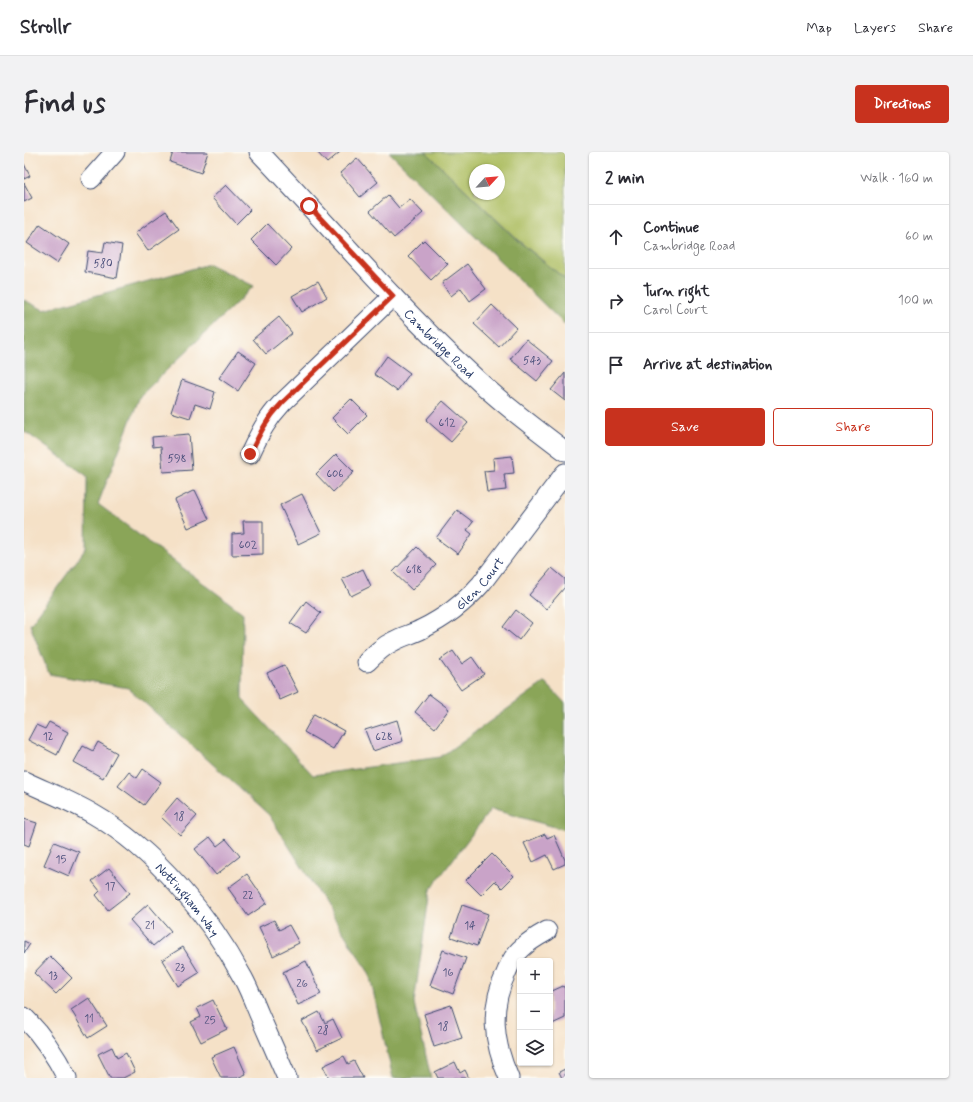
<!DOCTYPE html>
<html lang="en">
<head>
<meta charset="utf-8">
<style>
  :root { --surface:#fff; --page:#f2f2f3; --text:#2b2b33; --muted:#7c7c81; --line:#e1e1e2; --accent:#c8321e }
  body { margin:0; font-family:Mynerve,sans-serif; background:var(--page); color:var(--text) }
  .controls { position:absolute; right:12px; bottom:12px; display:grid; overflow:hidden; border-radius:4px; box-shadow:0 1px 3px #0004 }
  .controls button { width:36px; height:36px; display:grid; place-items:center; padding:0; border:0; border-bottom:1px solid var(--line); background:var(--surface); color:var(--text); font:20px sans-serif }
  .compass { position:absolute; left:445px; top:12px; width:36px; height:36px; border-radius:50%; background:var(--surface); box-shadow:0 1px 3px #0004; rotate:64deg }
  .stop { position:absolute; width:12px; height:12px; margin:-9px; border:3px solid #c8321e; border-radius:50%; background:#fff }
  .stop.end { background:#c8321e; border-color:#fff; box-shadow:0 1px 4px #0008 }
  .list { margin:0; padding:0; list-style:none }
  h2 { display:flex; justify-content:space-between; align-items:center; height:52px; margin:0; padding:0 16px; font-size:17px }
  h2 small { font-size:13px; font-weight:400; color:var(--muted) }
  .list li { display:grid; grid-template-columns:26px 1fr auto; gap:12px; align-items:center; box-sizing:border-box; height:64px; padding:0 16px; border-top:1px solid var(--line) }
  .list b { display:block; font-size:15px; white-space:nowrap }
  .list p { margin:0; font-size:13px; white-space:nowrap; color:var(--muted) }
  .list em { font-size:13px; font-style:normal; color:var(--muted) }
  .actions { display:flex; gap:8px; padding:12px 16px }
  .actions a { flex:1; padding:9px 0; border:1px solid var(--accent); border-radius:4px; text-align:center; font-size:14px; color:var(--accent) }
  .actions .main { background:var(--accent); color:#fff }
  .icon { flex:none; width:22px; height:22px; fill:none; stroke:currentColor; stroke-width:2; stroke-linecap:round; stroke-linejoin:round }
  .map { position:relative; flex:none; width:541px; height:926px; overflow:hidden; border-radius:4px }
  header { display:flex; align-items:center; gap:24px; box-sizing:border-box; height:56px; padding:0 20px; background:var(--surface); border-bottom:1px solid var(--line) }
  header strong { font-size:19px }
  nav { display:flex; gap:22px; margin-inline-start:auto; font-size:14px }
  .intro { display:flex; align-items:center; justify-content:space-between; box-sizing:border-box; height:96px; padding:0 24px }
  h1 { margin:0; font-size:28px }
  .button { padding:10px 18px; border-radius:4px; background:var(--accent); color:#fff; font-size:14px; font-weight:700 }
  main { display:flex; gap:24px; padding:0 24px }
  aside { flex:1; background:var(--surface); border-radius:4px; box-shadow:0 1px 3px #0004 }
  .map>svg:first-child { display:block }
  .green { fill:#adbe62; stroke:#647660; fill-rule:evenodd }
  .forest { fill:#8aa558; stroke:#526a5b }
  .building { fill:#c9a3c8 }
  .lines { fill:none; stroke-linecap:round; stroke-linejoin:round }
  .minor-casing { stroke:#3c4a6e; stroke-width:21 }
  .minor { stroke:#fff; stroke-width:19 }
  .route { stroke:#c8321e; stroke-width:5 }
  .labels { text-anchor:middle; stroke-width:4; stroke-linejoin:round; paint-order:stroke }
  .number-label { font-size:11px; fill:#464c78 }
  .street-label { font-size:13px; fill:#1b2f5e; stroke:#fdfcf7 }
</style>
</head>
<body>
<header>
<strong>Strollr</strong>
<nav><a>Map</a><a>Layers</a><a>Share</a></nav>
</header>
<div class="intro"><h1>Find us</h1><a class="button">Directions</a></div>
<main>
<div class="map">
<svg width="541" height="926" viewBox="0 0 541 926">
  <rect width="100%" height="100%" fill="#fdfcf7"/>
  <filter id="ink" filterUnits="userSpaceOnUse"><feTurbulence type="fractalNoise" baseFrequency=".025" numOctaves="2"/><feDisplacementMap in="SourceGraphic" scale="8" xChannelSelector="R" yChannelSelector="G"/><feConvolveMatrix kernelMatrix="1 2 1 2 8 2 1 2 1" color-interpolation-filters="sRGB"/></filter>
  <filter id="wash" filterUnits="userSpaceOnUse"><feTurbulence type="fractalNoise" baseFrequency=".012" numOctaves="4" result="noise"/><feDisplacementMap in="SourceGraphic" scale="16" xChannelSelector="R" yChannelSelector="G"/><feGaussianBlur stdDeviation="0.9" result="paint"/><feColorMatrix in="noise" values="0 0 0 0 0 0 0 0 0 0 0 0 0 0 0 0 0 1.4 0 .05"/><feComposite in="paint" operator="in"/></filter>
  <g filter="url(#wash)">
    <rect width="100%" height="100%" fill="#f5e1c7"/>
    <path class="green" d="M402 0H541V127L495 89ZM451 18H475V42H451Z"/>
    <g class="forest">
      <polygon points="365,0 402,0 494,89 541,127 541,173"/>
      <polygon points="185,112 230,134 116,244 74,352 219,461 218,547 289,623 416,605 521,530 541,551 541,678 467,657 406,738 390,851 407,926 369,926 345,821 245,663 104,536 25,522 6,473 62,396 63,324 0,279 0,148 20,158"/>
    </g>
    <g id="blocks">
      <g class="building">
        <polygon points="149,0 184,0 177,21 146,10"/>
        <polygon points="293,0 316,0 303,11"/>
        <polygon points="333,6 354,30 336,45 316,21"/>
        <polygon points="0,12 6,24 0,27"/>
        <polygon points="0,31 8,46 0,50"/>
        <polygon points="202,33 226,58 212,72 188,46"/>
        <polygon points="364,43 375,56 386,47 399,61 370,86 346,59"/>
        <polygon points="142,59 155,77 124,99 111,81"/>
        <polygon points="16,72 45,92 33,111 3,91"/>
        <polygon points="243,72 267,97 252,113 227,88"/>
        <polygon points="400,88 424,112 407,128 384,104"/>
        <polygon points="81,90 98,93 93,126 61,120 64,99 79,101"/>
        <polygon points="443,112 462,137 446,149 437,136 427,144 418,131"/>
        <polygon points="294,129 303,145 278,160 268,144"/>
        <polygon points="468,153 492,176 475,195 450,172"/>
        <polygon points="255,165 268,181 242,202 229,187"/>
        <polygon points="502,187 529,209 513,229 486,207"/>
        <polygon points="214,199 232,211 214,239 195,226"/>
        <polygon points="363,204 386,221 373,239 350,222"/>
        <polygon points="541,221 541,249 527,238"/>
        <polygon points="158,228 191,240 186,257 171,252 166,266 147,260"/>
        <polygon points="327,247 343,263 324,282 308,266"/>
        <polygon points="419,249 444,271 427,290 402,268"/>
        <polygon points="165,282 168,318 139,320 137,294 129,295 128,285"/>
        <polygon points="312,302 330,320 309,340 292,322"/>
        <polygon points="488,304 490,321 480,322 482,338 463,340 460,319 470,318 469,306"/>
        <polygon points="171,338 185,367 164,376 151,348"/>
        <polygon points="278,342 297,381 274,392 256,353"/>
        <polygon points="433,358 449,370 443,378 448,382 434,402 412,386"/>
        <polygon points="219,369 239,369 239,402 208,403 208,382 220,381"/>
        <polygon points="393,395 412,413 388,438 369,420"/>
        <polygon points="528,416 541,427 541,435 522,457 505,443"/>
        <polygon points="339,417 347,434 327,444 318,427"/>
        <polygon points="282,449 297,461 282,481 266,471"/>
        <polygon points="492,458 508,471 495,488 479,475"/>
        <polygon points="429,499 438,512 448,505 460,522 437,538 416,508"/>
        <polygon points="260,513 274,540 256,548 243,521"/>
        <polygon points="405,542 425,557 411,576 391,560"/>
        <polygon points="290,562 320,579 309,597 280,580"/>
        <polygon points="373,568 379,589 349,599 341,578"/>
        <polygon points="25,570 44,580 33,603 4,588 12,573 21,577"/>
        <polygon points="74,590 93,601 79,626 50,610 59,594 69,599"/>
        <polygon points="119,617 137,630 120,653 94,634 105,620 113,626"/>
        <polygon points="153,646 173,664 156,683 137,665"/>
        <polygon points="0,667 13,671 5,694 0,692"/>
        <polygon points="521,682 523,686 530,683 541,708 541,712 530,717 523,703 509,710 500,691"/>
        <polygon points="186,685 193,694 202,687 216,704 192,723 171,697"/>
        <polygon points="30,690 55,700 45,724 20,713"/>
        <polygon points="468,702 490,724 478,736 471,729 457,743 442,728"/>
        <polygon points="85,716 106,741 84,758 72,743 76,739 68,729"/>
        <polygon points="223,722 243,751 224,764 204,736"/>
        <polygon points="124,752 147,779 129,794 106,768"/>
        <polygon points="438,753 464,762 453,794 427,785"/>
        <polygon points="250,768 255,778 265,773 275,791 249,804 235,775"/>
        <polygon points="0,789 6,792 0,801"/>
        <polygon points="159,795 175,821 154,834 138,808"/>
        <polygon points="419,798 442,806 429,842 406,833"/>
        <polygon points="26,804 48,826 32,842 10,821"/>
        <polygon points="282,809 297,842 274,853 259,820"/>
        <polygon points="539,834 541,837 541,866 526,873 526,840"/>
        <polygon points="65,846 83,874 64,886 47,858"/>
        <polygon points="189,848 203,877 177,890 167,870 177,865 173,856"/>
        <polygon points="427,853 438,886 410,895 400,862"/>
        <polygon points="295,860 301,871 309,867 318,886 293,898 278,869"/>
        <polygon points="88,895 93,906 102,901 111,920 99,926 86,926 74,902"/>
        <polygon points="210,895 222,922 213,926 197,926 187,905"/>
        <polygon points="320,904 324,912 330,909 339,926 305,926 299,914"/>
        <polygon points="431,910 436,921 441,918 445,926 414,926 411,920"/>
        <polygon points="541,917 541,926 538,926 535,920"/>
      </g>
    </g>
  </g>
  <g filter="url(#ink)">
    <use href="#blocks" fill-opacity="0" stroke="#3c4a6e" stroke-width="1"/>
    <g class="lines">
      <defs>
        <g id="minor">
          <path id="s1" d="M235 0C305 74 371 151 445 220 475 249 508 274 541 299"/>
          <polyline points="67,27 91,0"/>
          <path d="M226 302C236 281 242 268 258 251L369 144"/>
          <path id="s2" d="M343 510C351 502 359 494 370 489 379 484 389 482 398 477 421 466 440 451 457 432L541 321"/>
          <path id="s3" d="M0 629C23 640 47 649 69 662 130 697 186 764 219 826 225 837 230 850 235 862 244 883 254 905 263 926"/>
          <path d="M0 865C18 883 32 904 43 926"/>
          <path d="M485 926C469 890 465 856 483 819 486 811 491 802 498 796 505 789 514 784 523 779"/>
        </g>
      </defs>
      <use href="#minor" class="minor-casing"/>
      <use href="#minor" class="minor"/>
    </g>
  </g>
  <g class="lines" filter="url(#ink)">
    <path class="route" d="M226 302C236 281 242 268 258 251L369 144 285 54"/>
  </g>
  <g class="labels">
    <g class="number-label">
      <text x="79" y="115">580</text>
      <text x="508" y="212">543</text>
      <text x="423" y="274">612</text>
      <text x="153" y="310">598</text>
      <text x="311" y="325">606</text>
      <text x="224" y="396">602</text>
      <text x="390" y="421">618</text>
      <text x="24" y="588">12</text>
      <text x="360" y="588">628</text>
      <text x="155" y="668">18</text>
      <text x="37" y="711">15</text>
      <text x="86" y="738">17</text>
      <text x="224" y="747">22</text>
      <text x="126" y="777">21</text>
      <text x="446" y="777">14</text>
      <text x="156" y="819">23</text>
      <text x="424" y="824">16</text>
      <text x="29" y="827">13</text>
      <text x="278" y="835">26</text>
      <text x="65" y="870">11</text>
      <text x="186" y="872">25</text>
      <text x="419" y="878">18</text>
      <text x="299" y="882">28</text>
    </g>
    <g class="street-label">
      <text dy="5" stroke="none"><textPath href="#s1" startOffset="263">Cambridge Road</textPath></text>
      <text dy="5" stroke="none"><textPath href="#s2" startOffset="139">Glen Court</textPath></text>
      <text dy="5" stroke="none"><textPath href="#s3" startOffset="205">Nottingham Way</textPath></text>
    </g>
  </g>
</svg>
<div class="controls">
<button>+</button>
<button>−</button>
<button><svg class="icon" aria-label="layers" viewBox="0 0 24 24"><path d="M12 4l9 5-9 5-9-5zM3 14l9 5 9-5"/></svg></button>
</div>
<svg class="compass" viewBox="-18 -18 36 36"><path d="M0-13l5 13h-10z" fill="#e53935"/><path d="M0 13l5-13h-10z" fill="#7c7c81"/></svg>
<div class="stop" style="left:285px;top:54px"></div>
<div class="stop end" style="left:226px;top:302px"></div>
</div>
<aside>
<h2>2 min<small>Walk · 160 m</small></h2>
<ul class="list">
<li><svg class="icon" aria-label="ahead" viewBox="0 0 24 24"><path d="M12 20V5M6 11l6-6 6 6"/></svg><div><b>Continue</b><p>Cambridge Road</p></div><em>60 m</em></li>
<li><svg class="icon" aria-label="right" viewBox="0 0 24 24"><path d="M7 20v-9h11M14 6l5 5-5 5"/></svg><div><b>Turn right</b><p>Carol Court</p></div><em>100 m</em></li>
<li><svg class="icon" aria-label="arrive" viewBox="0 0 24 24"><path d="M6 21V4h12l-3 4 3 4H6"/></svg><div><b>Arrive at destination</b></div></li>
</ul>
<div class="actions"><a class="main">Save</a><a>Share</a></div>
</aside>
</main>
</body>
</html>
